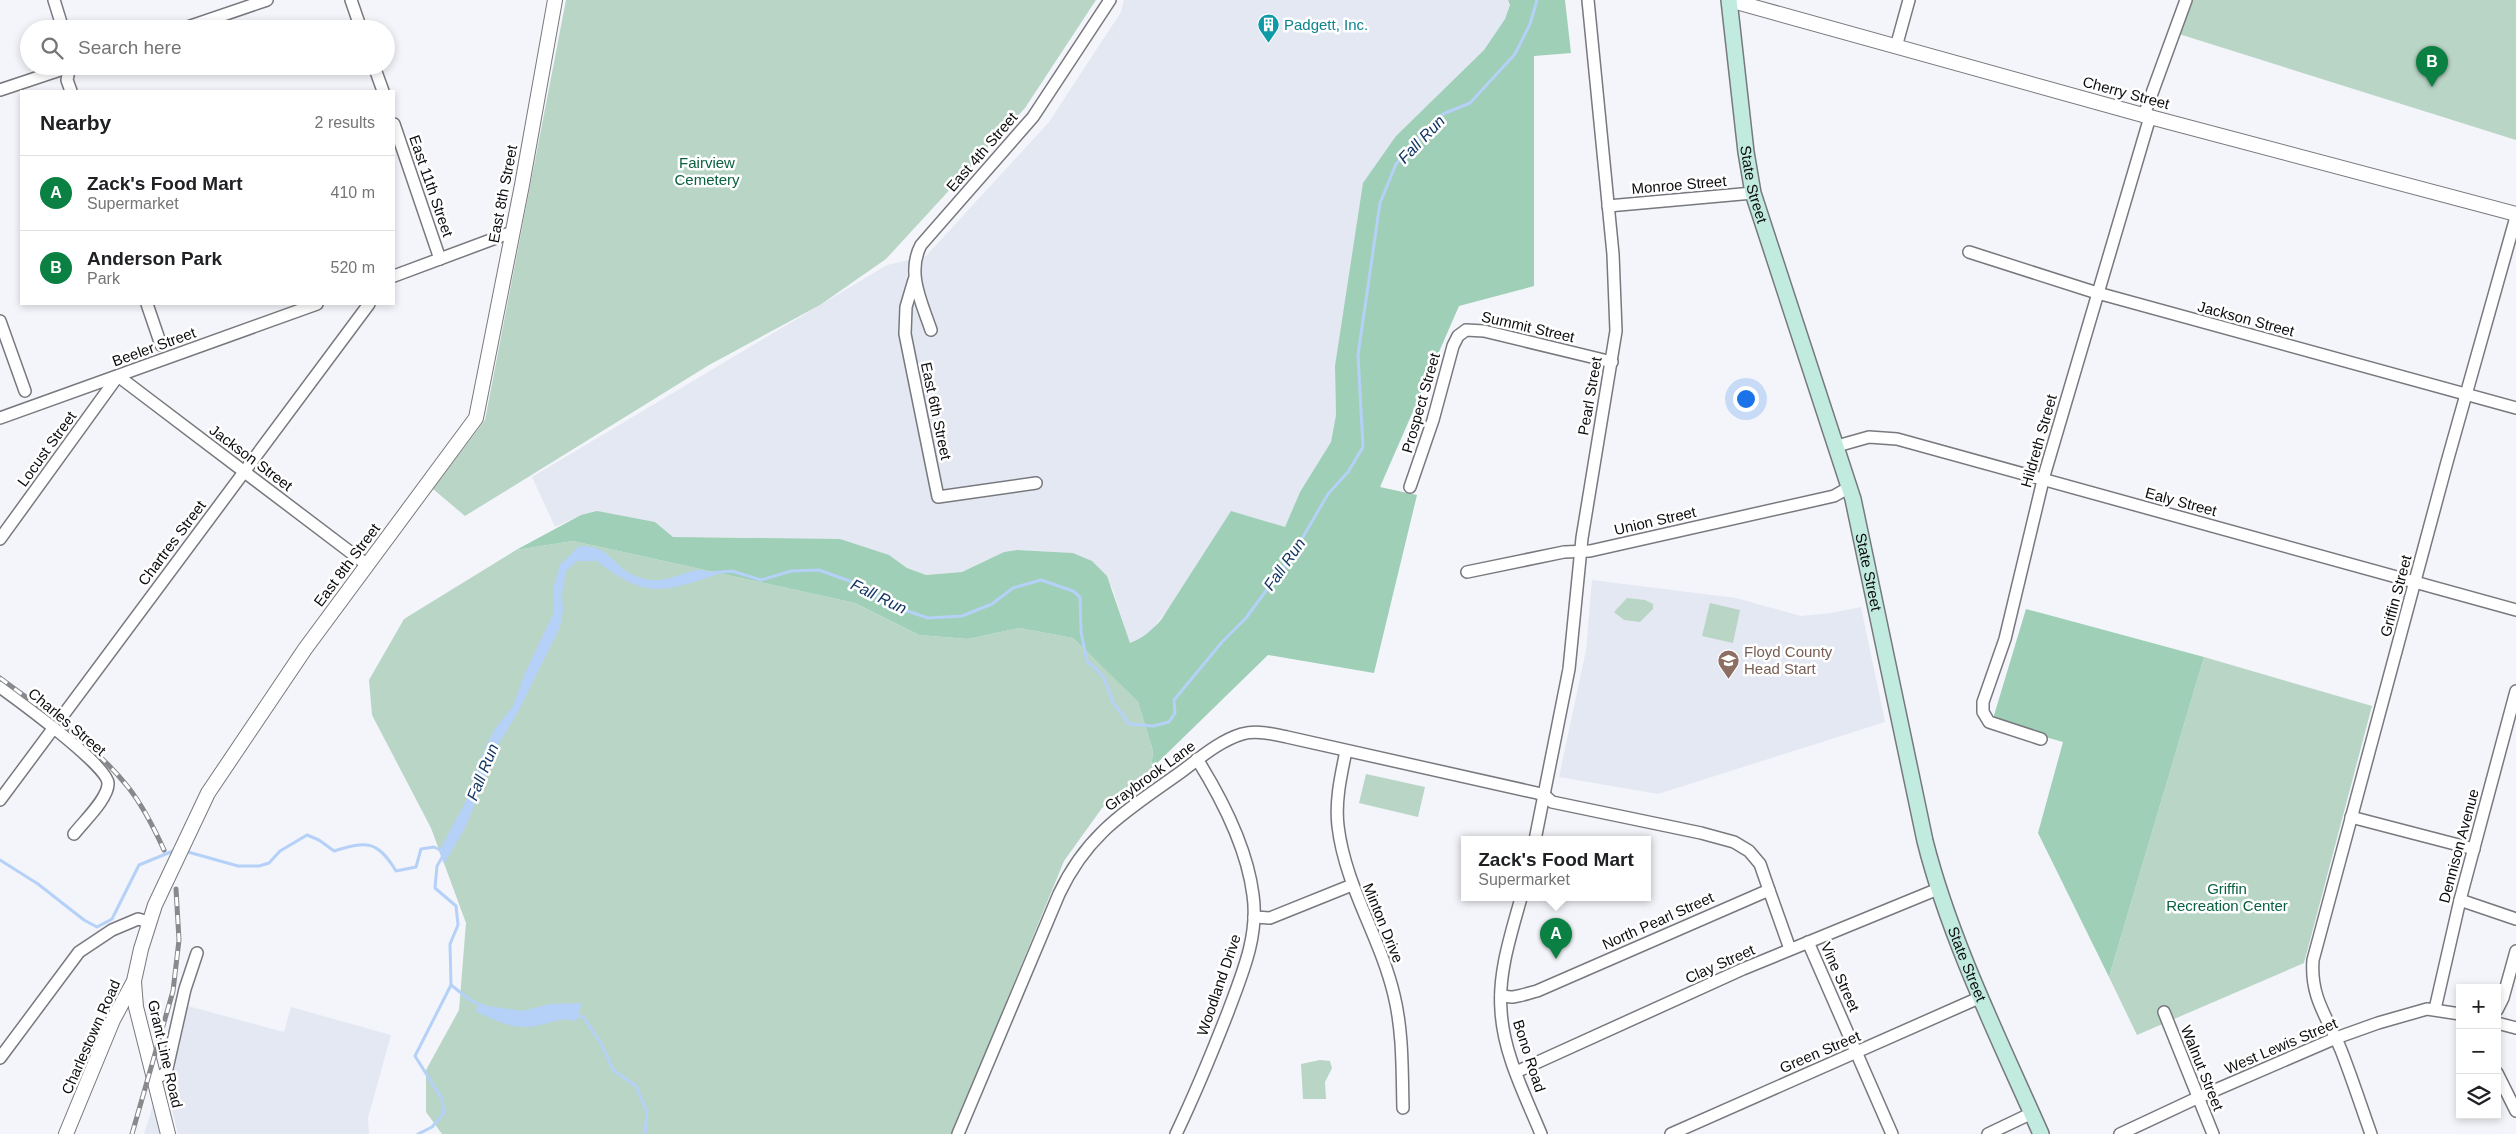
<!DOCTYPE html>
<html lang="en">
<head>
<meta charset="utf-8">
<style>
  :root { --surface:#fff; --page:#f6f6f6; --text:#202124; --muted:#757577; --line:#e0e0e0; --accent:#0b8043 }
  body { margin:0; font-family:Helvetica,sans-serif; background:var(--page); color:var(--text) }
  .controls { position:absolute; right:15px; bottom:15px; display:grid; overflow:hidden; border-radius:0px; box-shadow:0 2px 8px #0003 }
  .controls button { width:45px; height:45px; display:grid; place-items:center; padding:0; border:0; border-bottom:1px solid var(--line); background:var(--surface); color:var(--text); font:25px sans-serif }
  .you { position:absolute; left:1745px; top:398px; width:18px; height:18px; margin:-12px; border:4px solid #fff; border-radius:50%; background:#1a73e8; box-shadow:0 0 0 8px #1a73e833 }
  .badge { display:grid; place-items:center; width:32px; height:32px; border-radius:50%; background:var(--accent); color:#fff; font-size:16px; font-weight:700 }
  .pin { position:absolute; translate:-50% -41px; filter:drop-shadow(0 1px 2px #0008) }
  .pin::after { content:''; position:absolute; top:26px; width:18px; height:15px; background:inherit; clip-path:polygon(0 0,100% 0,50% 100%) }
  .popup { position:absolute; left:1461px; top:836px; width:190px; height:65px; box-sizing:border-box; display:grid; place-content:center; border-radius:0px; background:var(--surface); filter:drop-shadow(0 1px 4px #0005); font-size:16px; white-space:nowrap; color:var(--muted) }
  .popup b { font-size:19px; color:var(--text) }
  .popup::after { content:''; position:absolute; left:50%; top:100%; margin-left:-10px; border:10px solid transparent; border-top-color:var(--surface) }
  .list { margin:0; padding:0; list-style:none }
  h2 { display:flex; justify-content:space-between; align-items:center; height:65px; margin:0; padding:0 20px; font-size:21px }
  h2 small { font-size:16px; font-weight:400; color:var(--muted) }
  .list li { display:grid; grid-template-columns:32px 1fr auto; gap:15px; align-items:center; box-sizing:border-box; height:75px; padding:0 20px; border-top:1px solid var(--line) }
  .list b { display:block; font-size:19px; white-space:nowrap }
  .list p { margin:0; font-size:16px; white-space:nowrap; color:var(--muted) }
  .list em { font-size:16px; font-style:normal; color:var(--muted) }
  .icon { flex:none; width:28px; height:28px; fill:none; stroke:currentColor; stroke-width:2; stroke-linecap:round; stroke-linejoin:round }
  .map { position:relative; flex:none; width:2516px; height:1134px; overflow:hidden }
  .search { position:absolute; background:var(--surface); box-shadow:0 2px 8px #0003; left:20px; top:20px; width:375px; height:55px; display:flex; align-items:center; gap:12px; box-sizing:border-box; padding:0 18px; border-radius:28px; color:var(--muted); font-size:19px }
  .panel { position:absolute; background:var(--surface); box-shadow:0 2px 8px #0003; left:20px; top:90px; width:375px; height:215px; border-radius:0px }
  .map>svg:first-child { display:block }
  .built { fill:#e3e8f3 }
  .green { fill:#b9d5c6 }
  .forest { fill:#9fcfb6 }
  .water { fill:#b5d1f8 }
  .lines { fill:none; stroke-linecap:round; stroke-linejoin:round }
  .stream { stroke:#b5d1f8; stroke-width:3 }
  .minor-casing { stroke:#77797e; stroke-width:14 }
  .tertiary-casing { stroke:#77797e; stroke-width:16 }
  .secondary-casing { stroke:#77797e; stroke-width:18 }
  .minor { stroke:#fff; stroke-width:11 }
  .tertiary { stroke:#fff; stroke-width:14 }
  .secondary { stroke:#c2ebdf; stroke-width:15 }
  .rail-casing { stroke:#87898c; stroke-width:5 }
  .rail { stroke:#fff; stroke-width:3; stroke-dasharray:9; stroke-linecap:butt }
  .labels { text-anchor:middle; stroke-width:5; stroke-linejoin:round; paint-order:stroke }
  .culture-label { font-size:15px; fill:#0d838f; stroke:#fff; text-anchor:start }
  .street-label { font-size:15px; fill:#0c0c0e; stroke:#fff }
  .park-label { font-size:15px; fill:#0a6141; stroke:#fff }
  .education-label { font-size:15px; fill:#785e54; stroke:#fff; text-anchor:start }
  .water-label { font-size:16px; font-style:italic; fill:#123664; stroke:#fff }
</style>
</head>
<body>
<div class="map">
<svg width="2516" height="1134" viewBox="0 0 2516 1134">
  <rect width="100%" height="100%" fill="#f3f5fa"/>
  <g class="built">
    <polygon points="1124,0 1508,0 1510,5 1505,19 1484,50 1396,136 1335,366 1336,415 1331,442 1300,492 1285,527 1169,608 1150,632 1130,644 1112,587 1073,553 1017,550 1004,552 962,572 926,575 907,568 889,555 746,537 673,537 655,522 581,515 555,527 532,477 887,265 926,256 1049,122 1121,12"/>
    <polygon points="1592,580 1736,598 1801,616 1831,613 1861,607 1885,722 1658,794 1559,777 1586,650"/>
    <polygon points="184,1005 284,1032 291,1007 391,1035 368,1118 369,1134 178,1134 172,1109 173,1083 168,1081 167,1077 180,1046 180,1021"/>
    <polygon points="155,1099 162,1134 144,1134"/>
  </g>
  <g class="green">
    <polygon points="566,0 1096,0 1025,108 886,259 820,305 709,365 465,516 433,489 485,420"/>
    <polygon points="2192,0 2516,0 2516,140 2179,34"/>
    <polygon points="573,541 855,603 919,635 968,639 1019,628 1073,638 1138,702 1153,751 1151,769 1102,808 1064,861 952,1134 442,1134 426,1112 426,1070 459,1010 466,923 431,828 372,715 369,680 404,619 516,550"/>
    <polygon points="1627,598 1645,600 1653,604 1653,609 1640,622 1624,620 1614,612"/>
    <polygon points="1710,603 1740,610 1733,643 1702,636"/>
    <polygon points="2204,657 2372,706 2304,963 2137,1035 2109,977"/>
    <polygon points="1366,774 1425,787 1418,817 1359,803"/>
    <polygon points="1320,1060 1330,1061 1332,1068 1325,1082 1326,1099 1303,1099 1301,1064"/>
  </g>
  <g class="forest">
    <path d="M1508 0H1565L1571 53 1534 56V286L1459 306 1380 487 1417 495 1374 673 1268 655 1151 769 1153 751 1138 702 1073 638 1019 628 968 639 919 635 855 603 573 541 516 550 581 515 597 511 655 522 673 537 840 539 889 555 907 568 926 575 962 572 1004 552 1017 550 1073 553 1092 561 1107 576 1130 643C1143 638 1152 630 1161 620L1231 511 1285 527 1300 492 1331 442 1336 415 1335 366 1363 183 1396 136 1484 50 1505 19 1510 5Z"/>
    <polygon points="2026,609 2204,657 2109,977 2038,833 2063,742 1992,722"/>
  </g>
  <g class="water">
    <path d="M579 546C614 545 611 570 642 578 664 585 678 573 699 570 705 570 712 573 718 574 662 593 646 599 597 561H577L566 571 562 594 563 610 560 627 518 712 498 745 465 828 444 864 439 851 466 801 483 753 494 730 513 706 525 673 554 612 553 589 560 565Z"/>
    <path d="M481 1003 487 1006 523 1011 550 1004 582 1003 576 1021C557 1016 542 1028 523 1027 507 1027 490 1018 475 1011Z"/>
  </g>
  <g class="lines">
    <g class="stream">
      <polyline points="709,573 732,571 761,580 791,571 819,570 858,584 893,606 928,618 962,616 992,604 1013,588 1041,580 1073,591 1080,597 1081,632 1087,661 1103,676 1113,702 1129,724 1153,726 1169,722 1175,713 1174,700 1222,642 1246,618 1293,554 1328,494 1348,472 1363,447 1358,355 1380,203 1396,164 1426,130 1443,114 1470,103 1515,54 1530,24 1537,0"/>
      <path d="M188 852 238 866H259L269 863 280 851 307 835 319 840 334 851C367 841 377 840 396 871L416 867 421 849 434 847 442 851"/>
      <polyline points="0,860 38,884 84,920 97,927 112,919 139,865 173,851"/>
      <polyline points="451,985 470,1000 482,1006"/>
      <polyline points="576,1015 583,1017 601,1043 613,1070 636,1086 647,1112 645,1134"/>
      <polyline points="418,1134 432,1127 444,1113 442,1099 415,1056 451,985 450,944 458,925 456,906 435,888 437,866 444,854"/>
    </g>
    <defs>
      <g id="minor">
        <polyline points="54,0 63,29"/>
        <polyline points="351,0 361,29"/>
        <polyline points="182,29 267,0"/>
        <polyline points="1896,47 1909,0"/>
        <polyline points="70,66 67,80 71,91"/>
        <polyline points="374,66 383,91"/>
        <polyline points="0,90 72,66"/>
        <polyline points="2144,115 2186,0"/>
        <polyline points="394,124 440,259"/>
        <polyline points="1608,206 1753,193"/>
        <polyline points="1969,252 2094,292 2516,408"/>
        <polyline points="394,276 512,232"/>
        <polyline points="914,280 906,307 905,334 938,497 1036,483"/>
        <polyline points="147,304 161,345"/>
        <polyline points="0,321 25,391"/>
        <path d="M931 330C922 303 906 273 921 245L1033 117 1110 0"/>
        <polyline points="118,376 366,564"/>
        <polyline points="0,418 317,304"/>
        <polyline points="1837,446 1869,437 1897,439 2516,610"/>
        <polyline points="1410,487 1433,420 1453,346 1458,336 1466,330 1484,331 1612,362"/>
        <polyline points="0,539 118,376"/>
        <polyline points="1467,572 1564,552 1590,551 1834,496 1848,488"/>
        <path d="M0 687C18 700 107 765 108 783 109 798 83 822 74 834"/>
        <polyline points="2041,739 1989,722 1983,712 1983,702 2005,639 2044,476 2150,117"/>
        <path d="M1346 751C1341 775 1335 801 1338 826 1345 886 1380 936 1394 995 1403 1032 1402 1070 1403 1108"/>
        <polyline points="0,800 369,304"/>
        <polyline points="2351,817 2474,849"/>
        <polyline points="1535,840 1569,669 1582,538 1616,331 1613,254 1588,0"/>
        <path d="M1521 898C1511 934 1498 973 1501 1010 1503 1053 1525 1095 1541 1134"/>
        <polyline points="2460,900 2516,919"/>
        <polyline points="1254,917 1270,918 1352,885"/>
        <polyline points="1808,942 1892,1134"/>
        <path d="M1501 995C1513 1000 1524 994 1537 991L1769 890 1790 949"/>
        <polyline points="2435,1009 2460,900 2516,691"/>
        <polyline points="2497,1010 2503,998 2516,951"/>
        <polyline points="2164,1012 2213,1134"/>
        <polyline points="2497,1023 2516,1028"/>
        <polyline points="0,1058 79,952 112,930 138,919 149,922"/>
        <polyline points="1516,1072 1743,969 1938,889"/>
        <polyline points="2497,1073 2516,1111"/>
        <polyline points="154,1079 166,1073 185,989 197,953"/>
        <path d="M958 1134 1059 894C1088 832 1128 810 1181 772 1200 758 1219 741 1242 734 1257 730 1273 734 1287 737L1537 793 1544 795 1552 802 1701 833 1734 842 1749 851 1760 864 1769 890"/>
        <path d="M1176 1134C1195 1094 1212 1053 1228 1012 1242 974 1259 936 1253 895 1247 847 1222 799 1197 759"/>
        <polyline points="1671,1134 1981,997"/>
        <polyline points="1988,1134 2032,1113"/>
        <polyline points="2120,1134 2197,1098 2336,1038 2378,1023 2427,1009 2460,1014"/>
        <path d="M2371 1134C2361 1106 2352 1078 2341 1050 2328 1018 2310 998 2313 960L2447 462 2516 217"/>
      </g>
      <g id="tertiary">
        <polyline points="1729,0 2150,117 2516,214"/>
        <polyline points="134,982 136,1007 168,1134"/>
        <polyline points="66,1134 113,1020 134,981 141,949 155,905 208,793 305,649 476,418 522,185 555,0"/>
      </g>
      <g id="secondary">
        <path id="s1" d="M1729 0 1746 152 1753 193 1853 499 1925 841C1950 940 2000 1041 2041 1134"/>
      </g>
    </defs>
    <use href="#minor" class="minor-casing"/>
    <use href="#tertiary" class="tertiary-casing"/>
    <use href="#secondary" class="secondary-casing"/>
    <use href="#minor" class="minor"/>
    <use href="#tertiary" class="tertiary"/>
    <use href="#secondary" class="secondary"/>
    <defs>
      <g id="rail">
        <path d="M0 678C44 711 93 743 128 787 143 806 154 828 164 850"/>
        <polyline points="132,1134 173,991 179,940 176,889"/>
      </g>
    </defs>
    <use href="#rail" class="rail-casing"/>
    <use href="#rail" class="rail"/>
  </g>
  <defs>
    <symbol id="building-pin" viewBox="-11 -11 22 30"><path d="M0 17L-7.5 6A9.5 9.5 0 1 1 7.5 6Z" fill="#0f9aa8" stroke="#fff"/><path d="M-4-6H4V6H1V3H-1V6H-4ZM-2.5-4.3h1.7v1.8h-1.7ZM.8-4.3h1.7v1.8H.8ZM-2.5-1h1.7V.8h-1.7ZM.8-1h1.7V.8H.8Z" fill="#fff"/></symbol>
    <symbol id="school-pin" viewBox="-11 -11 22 30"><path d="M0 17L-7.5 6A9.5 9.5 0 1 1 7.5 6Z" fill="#8d6e63" stroke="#fff"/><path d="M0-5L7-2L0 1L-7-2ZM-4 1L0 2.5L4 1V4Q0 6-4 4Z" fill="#fff"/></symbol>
  </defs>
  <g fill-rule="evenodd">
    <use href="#building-pin" x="1256" y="12" width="25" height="34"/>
    <use href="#school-pin" x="1716" y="648" width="25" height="34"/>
  </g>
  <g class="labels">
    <g class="culture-label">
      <text x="1284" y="30">Padgett, Inc.</text>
    </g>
    <g class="street-label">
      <text transform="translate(2126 93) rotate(15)" y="5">Cherry Street</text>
      <text transform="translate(982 152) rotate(-49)" y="5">East 4th Street</text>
      <text dy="5" stroke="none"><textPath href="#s1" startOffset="186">State Street</textPath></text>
      <text transform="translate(1679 185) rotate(-5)" y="5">Monroe Street</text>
      <text transform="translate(431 186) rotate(71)" y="5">East 11th Street</text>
      <text transform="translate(503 194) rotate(-79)" y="5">East 8th Street</text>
      <text transform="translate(2246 319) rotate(15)" y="5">Jackson Street</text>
      <text transform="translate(1528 327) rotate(13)" y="5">Summit Street</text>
      <text transform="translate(154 347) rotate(-20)" y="5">Beeler Street</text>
      <text transform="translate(1590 396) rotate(-80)" y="5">Pearl Street</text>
      <text transform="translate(1421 403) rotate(-74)" y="5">Prospect Street</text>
      <text transform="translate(936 411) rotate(78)" y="5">East 6th Street</text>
      <text transform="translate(2039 441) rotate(-74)" y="5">Hildreth Street</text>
      <text transform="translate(47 449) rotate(-54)" y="5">Locust Street</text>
      <text transform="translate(251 458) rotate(37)" y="5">Jackson Street</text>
      <text transform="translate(2181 502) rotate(15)" y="5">Ealy Street</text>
      <text transform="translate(1655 521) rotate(-13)" y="5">Union Street</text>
      <text transform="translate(172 543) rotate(-53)" y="5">Chartres Street</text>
      <text transform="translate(347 565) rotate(-53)" y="5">East 8th Street</text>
      <text dy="5" stroke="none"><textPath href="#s1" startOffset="591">State Street</textPath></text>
      <text transform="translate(2396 596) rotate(-75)" y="5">Griffin Street</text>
      <text transform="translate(67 722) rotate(40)" y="5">Charles Street</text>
      <text transform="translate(1150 776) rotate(-36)" y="5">Graybrook Lane</text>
      <text transform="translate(2459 846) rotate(-75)" y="5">Dennison Avenue</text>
      <text transform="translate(1658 921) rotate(-24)" y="5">North Pearl Street</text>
      <text transform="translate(1383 923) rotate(68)" y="5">Minton Drive</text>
      <text dy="5" stroke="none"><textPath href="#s1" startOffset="996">State Street</textPath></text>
      <text transform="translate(1720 964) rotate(-24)" y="5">Clay Street</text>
      <text transform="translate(1840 977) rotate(66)" y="5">Vine Street</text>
      <text transform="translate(1219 985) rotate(-71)" y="5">Woodland Drive</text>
      <text transform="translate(91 1037) rotate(-66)" y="5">Charlestown Road</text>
      <text transform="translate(2281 1046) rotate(-23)" y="5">West Lewis Street</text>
      <text transform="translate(1820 1052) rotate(-23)" y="5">Green Street</text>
      <text transform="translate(165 1054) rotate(77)" y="5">Grant Line Road</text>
      <text transform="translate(1529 1056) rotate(72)" y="5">Bono Road</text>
      <text transform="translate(2202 1068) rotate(68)" y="5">Walnut Street</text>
    </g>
    <g class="park-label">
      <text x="707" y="168">Fairview<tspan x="707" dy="17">Cemetery</tspan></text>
      <text x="2227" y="894">Griffin<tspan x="2227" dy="17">Recreation Center</tspan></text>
    </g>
    <g class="education-label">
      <text x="1744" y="657">Floyd County<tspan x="1744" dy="17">Head Start</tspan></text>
    </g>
    <g class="water-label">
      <text transform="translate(1421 139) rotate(-46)" y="6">Fall Run</text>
      <text transform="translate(1284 564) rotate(-55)" y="6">Fall Run</text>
      <text transform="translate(879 596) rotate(26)" y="6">Fall Run</text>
      <text transform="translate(482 772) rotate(-68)" y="6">Fall Run</text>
    </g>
  </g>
</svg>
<div class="controls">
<button>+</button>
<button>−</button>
<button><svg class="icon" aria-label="layers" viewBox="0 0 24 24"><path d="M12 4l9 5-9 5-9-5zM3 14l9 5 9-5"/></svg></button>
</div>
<div class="you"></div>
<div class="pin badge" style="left:1556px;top:959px">A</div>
<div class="popup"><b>Zack's Food Mart</b>Supermarket</div>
<div class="pin badge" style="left:2432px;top:87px">B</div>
<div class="search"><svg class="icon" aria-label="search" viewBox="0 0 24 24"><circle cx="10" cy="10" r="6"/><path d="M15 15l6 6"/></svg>Search here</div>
<section class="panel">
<h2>Nearby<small>2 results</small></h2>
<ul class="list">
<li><span class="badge">A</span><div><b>Zack's Food Mart</b><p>Supermarket</p></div><em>410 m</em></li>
<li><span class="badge">B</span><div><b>Anderson Park</b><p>Park</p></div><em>520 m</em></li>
</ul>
</section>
</div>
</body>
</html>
